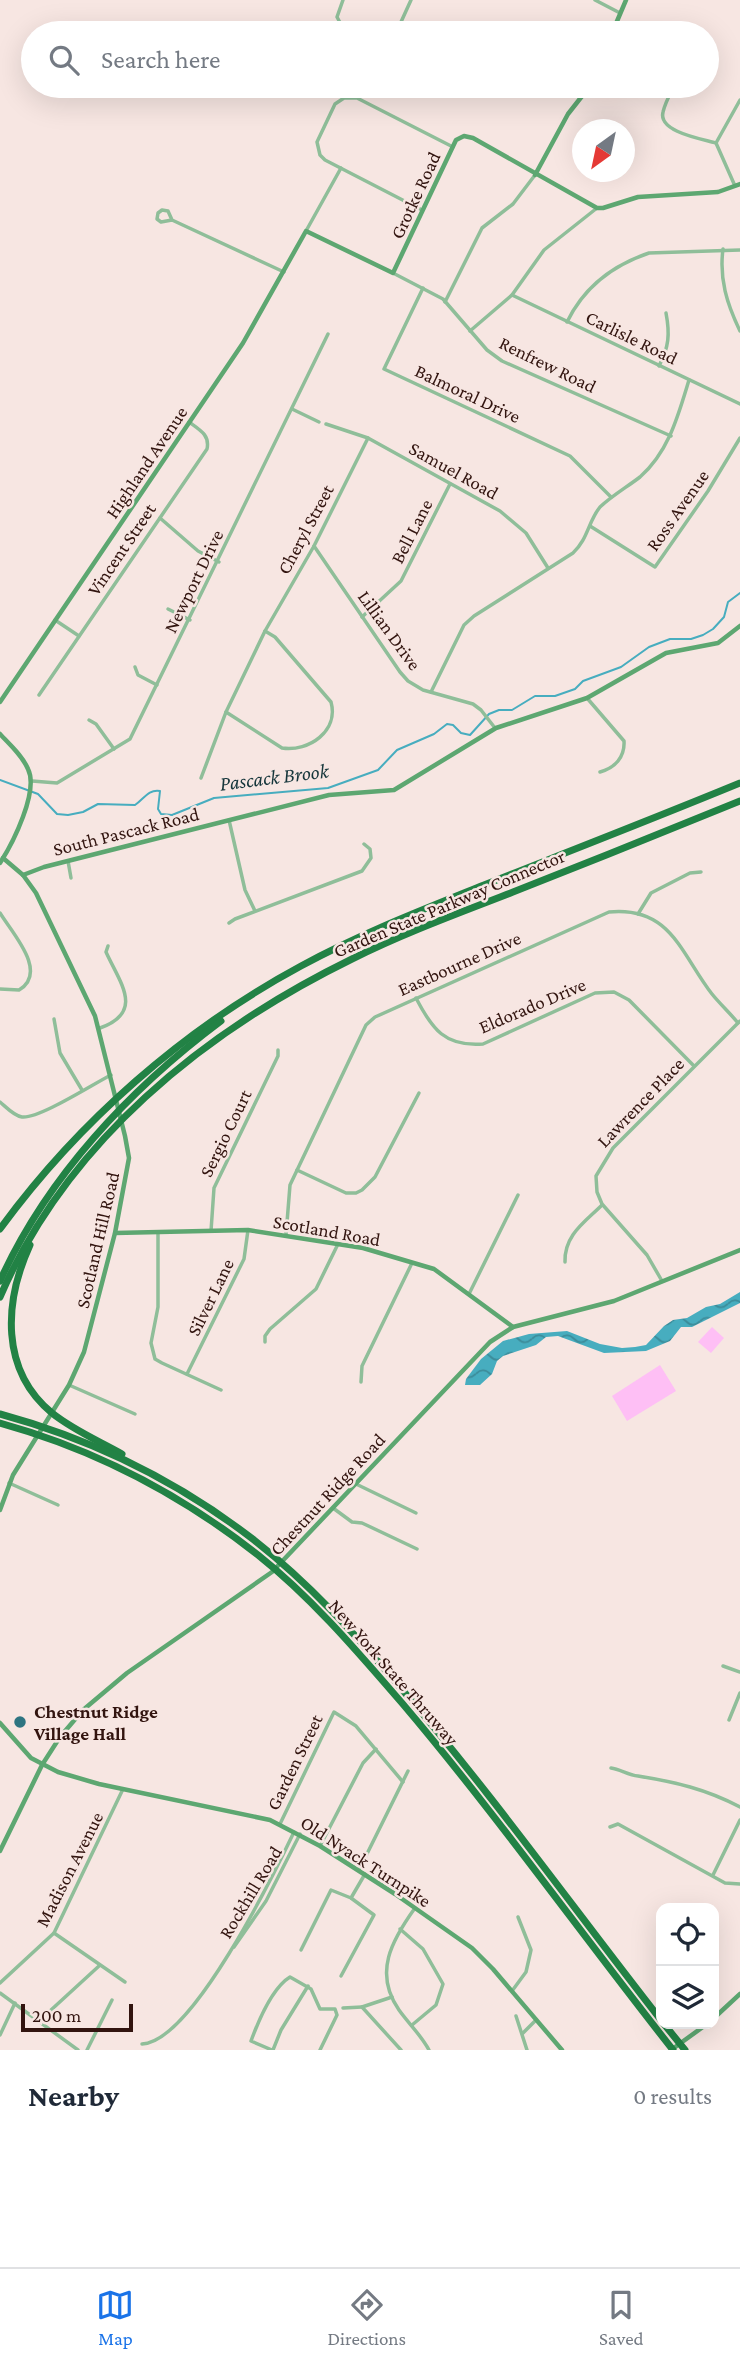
<!DOCTYPE html>
<html lang="en">
<head>
<meta charset="utf-8">
<style>
  :root { --surface:#fff; --page:#f6f6f7; --text:#1f2937; --muted:#747a83; --line:#e0e1e3; --accent:#1a73e8 }
  body { margin:0; font-family:"Crimson Pro",serif; background:var(--page); color:var(--text) }
  .controls { position:absolute; right:21px; bottom:21px; display:grid; overflow:hidden; border-radius:14px; box-shadow:0 7px 28px #0002 }
  .controls button { width:63px; height:63px; display:grid; place-items:center; padding:0; border:0; border-bottom:2px solid var(--line); background:var(--surface); color:var(--text); font:35px sans-serif }
  .compass { position:absolute; left:572px; top:119px; width:63px; height:63px; border-radius:50%; background:var(--surface); box-shadow:0 7px 28px #0002; rotate:213deg }
  .scale { position:absolute; left:21px; bottom:18px; width:112px; box-sizing:border-box; padding-left:7px; border:4px solid #32140f; border-top:0; font-size:19px; line-height:24px; white-space:nowrap; color:#32140f; -webkit-text-stroke:5px #f7e6e2; paint-order:stroke }
  .list { margin:0; padding:0; list-style:none }
  h2 { display:flex; justify-content:space-between; align-items:center; height:91px; margin:0; padding:0 28px; font-size:30px }
  h2 small { font-size:23px; font-weight:400; color:var(--muted) }
  .icon { flex:none; width:38px; height:38px; fill:none; stroke:currentColor; stroke-width:2; stroke-linecap:round; stroke-linejoin:round }
  .map { position:relative; flex:none; width:740px; height:2050px; overflow:hidden }
  .search { position:absolute; background:var(--surface); box-shadow:0 7px 28px #0002; left:21px; right:21px; top:21px; height:77px; display:flex; align-items:center; gap:18px; box-sizing:border-box; padding:0 24px; border-radius:38px; color:var(--muted); font-size:26px }
  .sheet { height:217px; background:var(--surface) }
  nav { display:flex; justify-content:space-around; align-items:center; box-sizing:border-box; height:98px; border-top:2px solid var(--line); background:var(--surface); font-size:19px; color:var(--muted) }
  nav a { display:grid; justify-items:center; gap:4px }
  nav .on { color:var(--accent) }
  .map>svg:first-child { display:block }
  .pitch { fill:#febff5 }
  .water { fill:url(#water-waves) }
  .lines { fill:none; stroke-linecap:round; stroke-linejoin:round }
  .stream { stroke:#47adbf; stroke-width:2 }
  .street { stroke:#8fbe99; stroke-width:3.5 }
  .secondary { stroke:#5da771; stroke-width:4.5 }
  .highway { stroke:#228245; stroke-width:7 }
  .poi-dot { fill:#2e7481; stroke:#f7e6e2; stroke-width:2.5 }
  .labels { text-anchor:middle; stroke-width:5; stroke-linejoin:round; paint-order:stroke }
  .street-label { font-size:19px; fill:#32140f; stroke:#f7e6e2 }
  .poi-label { font-size:19px; font-weight:bold; fill:#32140f; stroke:#f7e6e2; text-anchor:start }
  .water-label { font-size:21px; font-style:italic; fill:#16363b; stroke:#f7e6e2 }
</style>
</head>
<body>
<div class="map">
<svg width="740" height="2050" viewBox="0 0 740 2050">
  <defs>
    <pattern id="water-waves" width="16" height="10" patternUnits="userSpaceOnUse" patternTransform="scale(1.75)"><rect width="16" height="10" fill="#47adbf"/><path d="M0 5q4-4 8 0t8 0" fill="none" stroke="#3c8c9a"/></pattern>
  </defs>
  <rect width="100%" height="100%" fill="#f7e6e2"/>
  <g class="pitch">
    <polygon points="712,1327 724,1338 711,1353 698,1342"/>
    <polygon points="660,1365 676,1391 627,1421 612,1396"/>
  </g>
  <polygon class="water" points="740,1292 740,1303 692,1327 681,1327 670,1341 646,1351 604,1353 558,1336 546,1337 536,1345 503,1356 497,1361 492,1374 480,1385 465,1385 466,1379 481,1359 503,1341 529,1334 567,1331 600,1344 622,1348 635,1347 646,1345 664,1326 673,1320 687,1318 706,1307 720,1304"/>
  <g class="lines">
    <path class="stream" d="M0 780 38 794 57 814 68 815 83 812 98 804 135 805C144 799 148 789 160 791L158 809 161 814 172 815 214 798 328 788 378 770 397 750 434 734 447 724 453 725 461 733 470 735 489 714 499 710H512L535 696H555L575 689 583 681 621 667 649 647 670 639H691L703 635 713 629 724 617 728 602 740 593"/>
    <g class="street">
      <polyline points="343,0 337,17 344,30 352,33"/>
      <polyline points="595,0 620,13"/>
      <polyline points="396,33 411,0"/>
      <path d="M674 86C670 94 665 103 663 112 658 132 702 139 716 143"/>
      <polyline points="735,186 716,143 740,100"/>
      <polyline points="422,210 325,160 320,155 317,142 335,104 344,98 357,98 453,147"/>
      <polyline points="172,220 168,211 162,210 158,213 157,219 161,222 172,220 284,272"/>
      <polyline points="306,231 341,168"/>
      <path d="M723 249C719 279 727 304 740 331"/>
      <polyline points="393,273 443,299 487,350 502,361 671,436"/>
      <polyline points="423,288 384,369 570,456 611,497"/>
      <polyline points="512,295 740,404"/>
      <polyline points="445,302 482,228 513,204 535,175"/>
      <path d="M567 322C584 287 613 265 649 253L740 250"/>
      <polyline points="470,331 512,295 544,250 597,208"/>
      <path d="M659 366C669 347 670 334 666 313"/>
      <polyline points="292,409 319,422"/>
      <polyline points="326,424 368,438 500,511 526,533 548,568"/>
      <polyline points="160,518 198,551 219,562"/>
      <polyline points="590,526 655,567 708,491 740,438"/>
      <polyline points="314,546 400,672 408,681 423,690 473,704 481,710 495,728"/>
      <polyline points="168,609 190,620"/>
      <polyline points="362,617 401,581 450,484"/>
      <polyline points="55,620 79,636"/>
      <polyline points="135,667 138,675 157,685"/>
      <path d="M431 692 464 625 474 616 573 553C588 539 588 522 600 507 613 495 627 487 640 477 669 451 678 416 689 380"/>
      <path d="M39 695 207 449C210 435 200 430 189 422"/>
      <path d="M587 698 624 741C625 757 615 768 600 772"/>
      <path d="M226 712 282 748C309 752 339 731 331 702L275 637 265 631"/>
      <polyline points="89,720 96,724 114,749"/>
      <polyline points="201,778 226,712 265,631 314,546 368,438"/>
      <polyline points="32,781 57,783 130,739 328,334"/>
      <polyline points="229,820 245,890 255,911"/>
      <polyline points="68,861 71,878"/>
      <path d="M0 913C12 933 49 972 19 990L0 989"/>
      <polyline points="638,914 651,893 690,873 701,872"/>
      <polyline points="229,923 235,919 362,871 371,858 370,849 364,844"/>
      <path d="M416 998C432 1029 445 1047 483 1044L595 993 614 992 629 1000 694 1066"/>
      <polyline points="54,1019 60,1053 82,1090"/>
      <path d="M100 1028C145 1012 120 983 106 952L108 946"/>
      <path d="M0 1102C6 1107 14 1116 22 1117 39 1119 93 1084 111 1075"/>
      <polyline points="297,1170 346,1193 356,1193 362,1190 375,1177 419,1093"/>
      <polyline points="211,1231 214,1188 278,1056 278,1050"/>
      <polyline points="158,1232 158,1307 151,1343 155,1359 162,1363 221,1390"/>
      <path d="M286 1235 290 1185 366 1025 375 1017 609 912C671 906 681 954 712 994 720 1004 730 1013 738 1023"/>
      <path d="M565 1262C564 1235 585 1222 602 1205"/>
      <polyline points="662,1281 647,1255 602,1204 597,1192 596,1176 613,1148 740,1021"/>
      <polyline points="469,1294 518,1195"/>
      <polyline points="265,1342 265,1336 270,1329 316,1289 338,1244"/>
      <polyline points="187,1374 244,1259 248,1230"/>
      <polyline points="361,1382 362,1366 412,1263"/>
      <polyline points="69,1385 135,1414"/>
      <polyline points="9,1483 58,1505"/>
      <polyline points="356,1484 416,1513"/>
      <polyline points="333,1508 352,1522 362,1523 417,1549"/>
      <polyline points="723,1666 740,1672"/>
      <polyline points="729,1720 740,1693"/>
      <path d="M611 1768C620 1769 628 1775 638 1776 675 1782 706 1789 740 1807"/>
      <polyline points="280,1824 334,1712 356,1726 403,1782"/>
      <polyline points="610,1827 618,1824 725,1883 740,1884"/>
      <polyline points="320,1846 363,1763 376,1749"/>
      <polyline points="359,1870 408,1771"/>
      <polyline points="713,1875 740,1820"/>
      <polyline points="351,1898 365,1874"/>
      <path d="M415 1908C392 1940 373 1973 399 2010 409 2024 421 2035 429 2050"/>
      <polyline points="400,1929 423,1949 443,1984 436,2005 412,2025"/>
      <polyline points="54,1933 125,1982"/>
      <polyline points="234,1947 266,1901 300,1834"/>
      <polyline points="301,1950 331,1890 351,1898 374,1915 341,1976"/>
      <polyline points="0,1983 54,1933 123,1789"/>
      <polyline points="512,1991 526,1972 531,1950 518,1917"/>
      <polyline points="0,1993 78,2050"/>
      <polyline points="392,1997 362,2007 401,2050"/>
      <polyline points="343,2008 362,2007"/>
      <polyline points="516,2016 527,2050"/>
      <polyline points="39,2021 99,1966"/>
      <polyline points="523,2033 536,2020"/>
      <polyline points="0,2035 15,2003"/>
      <path d="M142 2044C192 2042 273 1876 294 1832"/>
      <polyline points="87,2050 112,2000"/>
      <path d="M272 2050 251 2041C258 2022 272 1988 290 1977L311 1989 320 2009H335L337 2015 320 2050"/>
      <polyline points="273,2050 281,2030 308,1986"/>
    </g>
    <g class="secondary">
      <polyline points="612,33 626,0"/>
      <polyline points="535,175 568,114 590,86"/>
      <polyline points="0,702 243,343 306,231 393,273 456,140 464,136 473,138 597,208 603,208 638,197 718,192 740,184"/>
      <path d="M0 734C10 745 22 755 28 769 39 791 13 843 0 863"/>
      <polyline points="23,875 44,867 329,795 394,790 496,728 587,698 666,653 718,643 740,626"/>
      <polyline points="115,1233 248,1230 363,1248 434,1269 513,1327"/>
      <polyline points="0,1510 13,1475 69,1385 84,1352 115,1233 129,1158 125,1136 95,1016 36,893 23,875 3,858"/>
      <polyline points="0,1723 31,1758 58,1772 99,1784 270,1820 320,1846 395,1894 472,1948 493,1969 562,2050"/>
      <polyline points="0,1851 42,1765 60,1737 83,1710 127,1673 272,1572 490,1342 513,1327 614,1301 740,1250"/>
      <polyline points="714,2018 740,1994"/>
      <polyline points="671,2050 707,2024"/>
    </g>
    <g class="highway">
      <path d="M0 1229C78 1122 184 1029 301 966 360 934 422 910 484 885 570 851 655 818 740 783"/>
      <path d="M30 1245C4 1302 0 1370 52 1413 73 1430 99 1441 122 1454"/>
      <path d="M0 1281C47 1177 130 1089 221 1021"/>
      <path d="M0 1297C67 1142 203 1032 352 959 404 933 459 913 513 892 589 862 664 832 740 801"/>
      <path d="M0 1414C92 1439 179 1482 254 1540 309 1583 355 1634 400 1687 492 1794 574 1909 661 2020"/>
      <path d="M0 1423C94 1449 182 1495 258 1555 312 1598 357 1651 402 1703 497 1815 582 1935 673 2050"/>
      <polyline points="664,2024 685,2050"/>
    </g>
  </g>
  <circle class="poi-dot" cx="20" cy="1722" r="7"/>
  <g class="labels">
    <g class="street-label">
      <text transform="translate(415 195) rotate(-65)" y="7">Grotke Road</text>
      <text transform="translate(632 337) rotate(26)" y="7">Carlisle Road</text>
      <text transform="translate(548 364) rotate(26)" y="7">Renfrew Road</text>
      <text transform="translate(468 393) rotate(25)" y="7">Balmoral Drive</text>
      <text transform="translate(146 462) rotate(-56)" y="7">Highland Avenue</text>
      <text transform="translate(454 470) rotate(29)" y="7">Samuel Road</text>
      <text transform="translate(677 510) rotate(-55)" y="7">Ross Avenue</text>
      <text transform="translate(305 529) rotate(-62)" y="7">Cheryl Street</text>
      <text transform="translate(411 531) rotate(-63)" y="7">Bell Lane</text>
      <text transform="translate(121 549) rotate(-56)" y="7">Vincent Street</text>
      <text transform="translate(193 581) rotate(-64)" y="7">Newport Drive</text>
      <text transform="translate(390 630) rotate(54)" y="7">Lillian Drive</text>
      <text transform="translate(126 831) rotate(-14)" y="7">South Pascack Road</text>
      <text transform="translate(449 903) rotate(-23)" y="7">Garden State Parkway Connector</text>
      <text transform="translate(459 963) rotate(-24)" y="7">Eastbourne Drive</text>
      <text transform="translate(532 1005) rotate(-23)" y="7">Eldorado Drive</text>
      <text transform="translate(640 1102) rotate(-46)" y="7">Lawrence Place</text>
      <text transform="translate(225 1133) rotate(-64)" y="7">Sergio Court</text>
      <text transform="translate(327 1230) rotate(10)" y="7">Scotland Road</text>
      <text transform="translate(97 1240) rotate(-77)" y="7">Scotland Hill Road</text>
      <text transform="translate(210 1297) rotate(-64)" y="7">Silver Lane</text>
      <text transform="translate(327 1494) rotate(-47)" y="7">Chestnut Ridge Road</text>
      <text transform="translate(394 1672) rotate(49)" y="7">New York State Thruway</text>
      <text transform="translate(294 1762) rotate(-64)" y="7">Garden Street</text>
      <text transform="translate(366 1861) rotate(33)" y="7">Old Nyack Turnpike</text>
      <text transform="translate(69 1869) rotate(-63)" y="7">Madison Avenue</text>
      <text transform="translate(250 1892) rotate(-59)" y="7">Rockhill Road</text>
    </g>
    <g class="poi-label">
      <text x="34" y="1718">Chestnut Ridge<tspan x="34" dy="22">Village Hall</tspan></text>
    </g>
    <g class="water-label">
      <text transform="translate(274 777) rotate(-7)" y="7">Pascack Brook</text>
    </g>
  </g>
</svg>
<div class="controls">
<button><svg class="icon" aria-label="locate" viewBox="0 0 24 24"><circle cx="12" cy="12" r="6"/><path d="M12 2v4M12 18v4M2 12h4M18 12h4"/></svg></button>
<button><svg class="icon" aria-label="layers" viewBox="0 0 24 24"><path d="M12 4l9 5-9 5-9-5zM3 14l9 5 9-5"/></svg></button>
</div>
<svg class="compass" viewBox="-18 -18 36 36"><path d="M0-13l5 13h-10z" fill="#e53935"/><path d="M0 13l5-13h-10z" fill="#747a83"/></svg>
<div class="scale">200 m</div>
<div class="search"><svg class="icon" aria-label="search" viewBox="0 0 24 24"><circle cx="10" cy="10" r="6"/><path d="M15 15l6 6"/></svg>Search here</div>
</div>
<section class="sheet">
<h2>Nearby<small>0 results</small></h2>
<ul class="list">
</ul>
</section>
<nav>
<a class="on"><svg class="icon" aria-label="map" viewBox="0 0 24 24"><path d="M3 6l6-2 6 2 6-2v14l-6 2-6-2-6 2zM9 4v14M15 6v14"/></svg>Map</a>
<a><svg class="icon" aria-label="directions" viewBox="0 0 24 24"><path d="M12 3l9 9-9 9-9-9zM9 14v-3h6M13 9l2 2-2 2"/></svg>Directions</a>
<a><svg class="icon" aria-label="saved" viewBox="0 0 24 24"><path d="M7 4h10v16l-5-4-5 4z"/></svg>Saved</a>
</nav>
</body>
</html>
